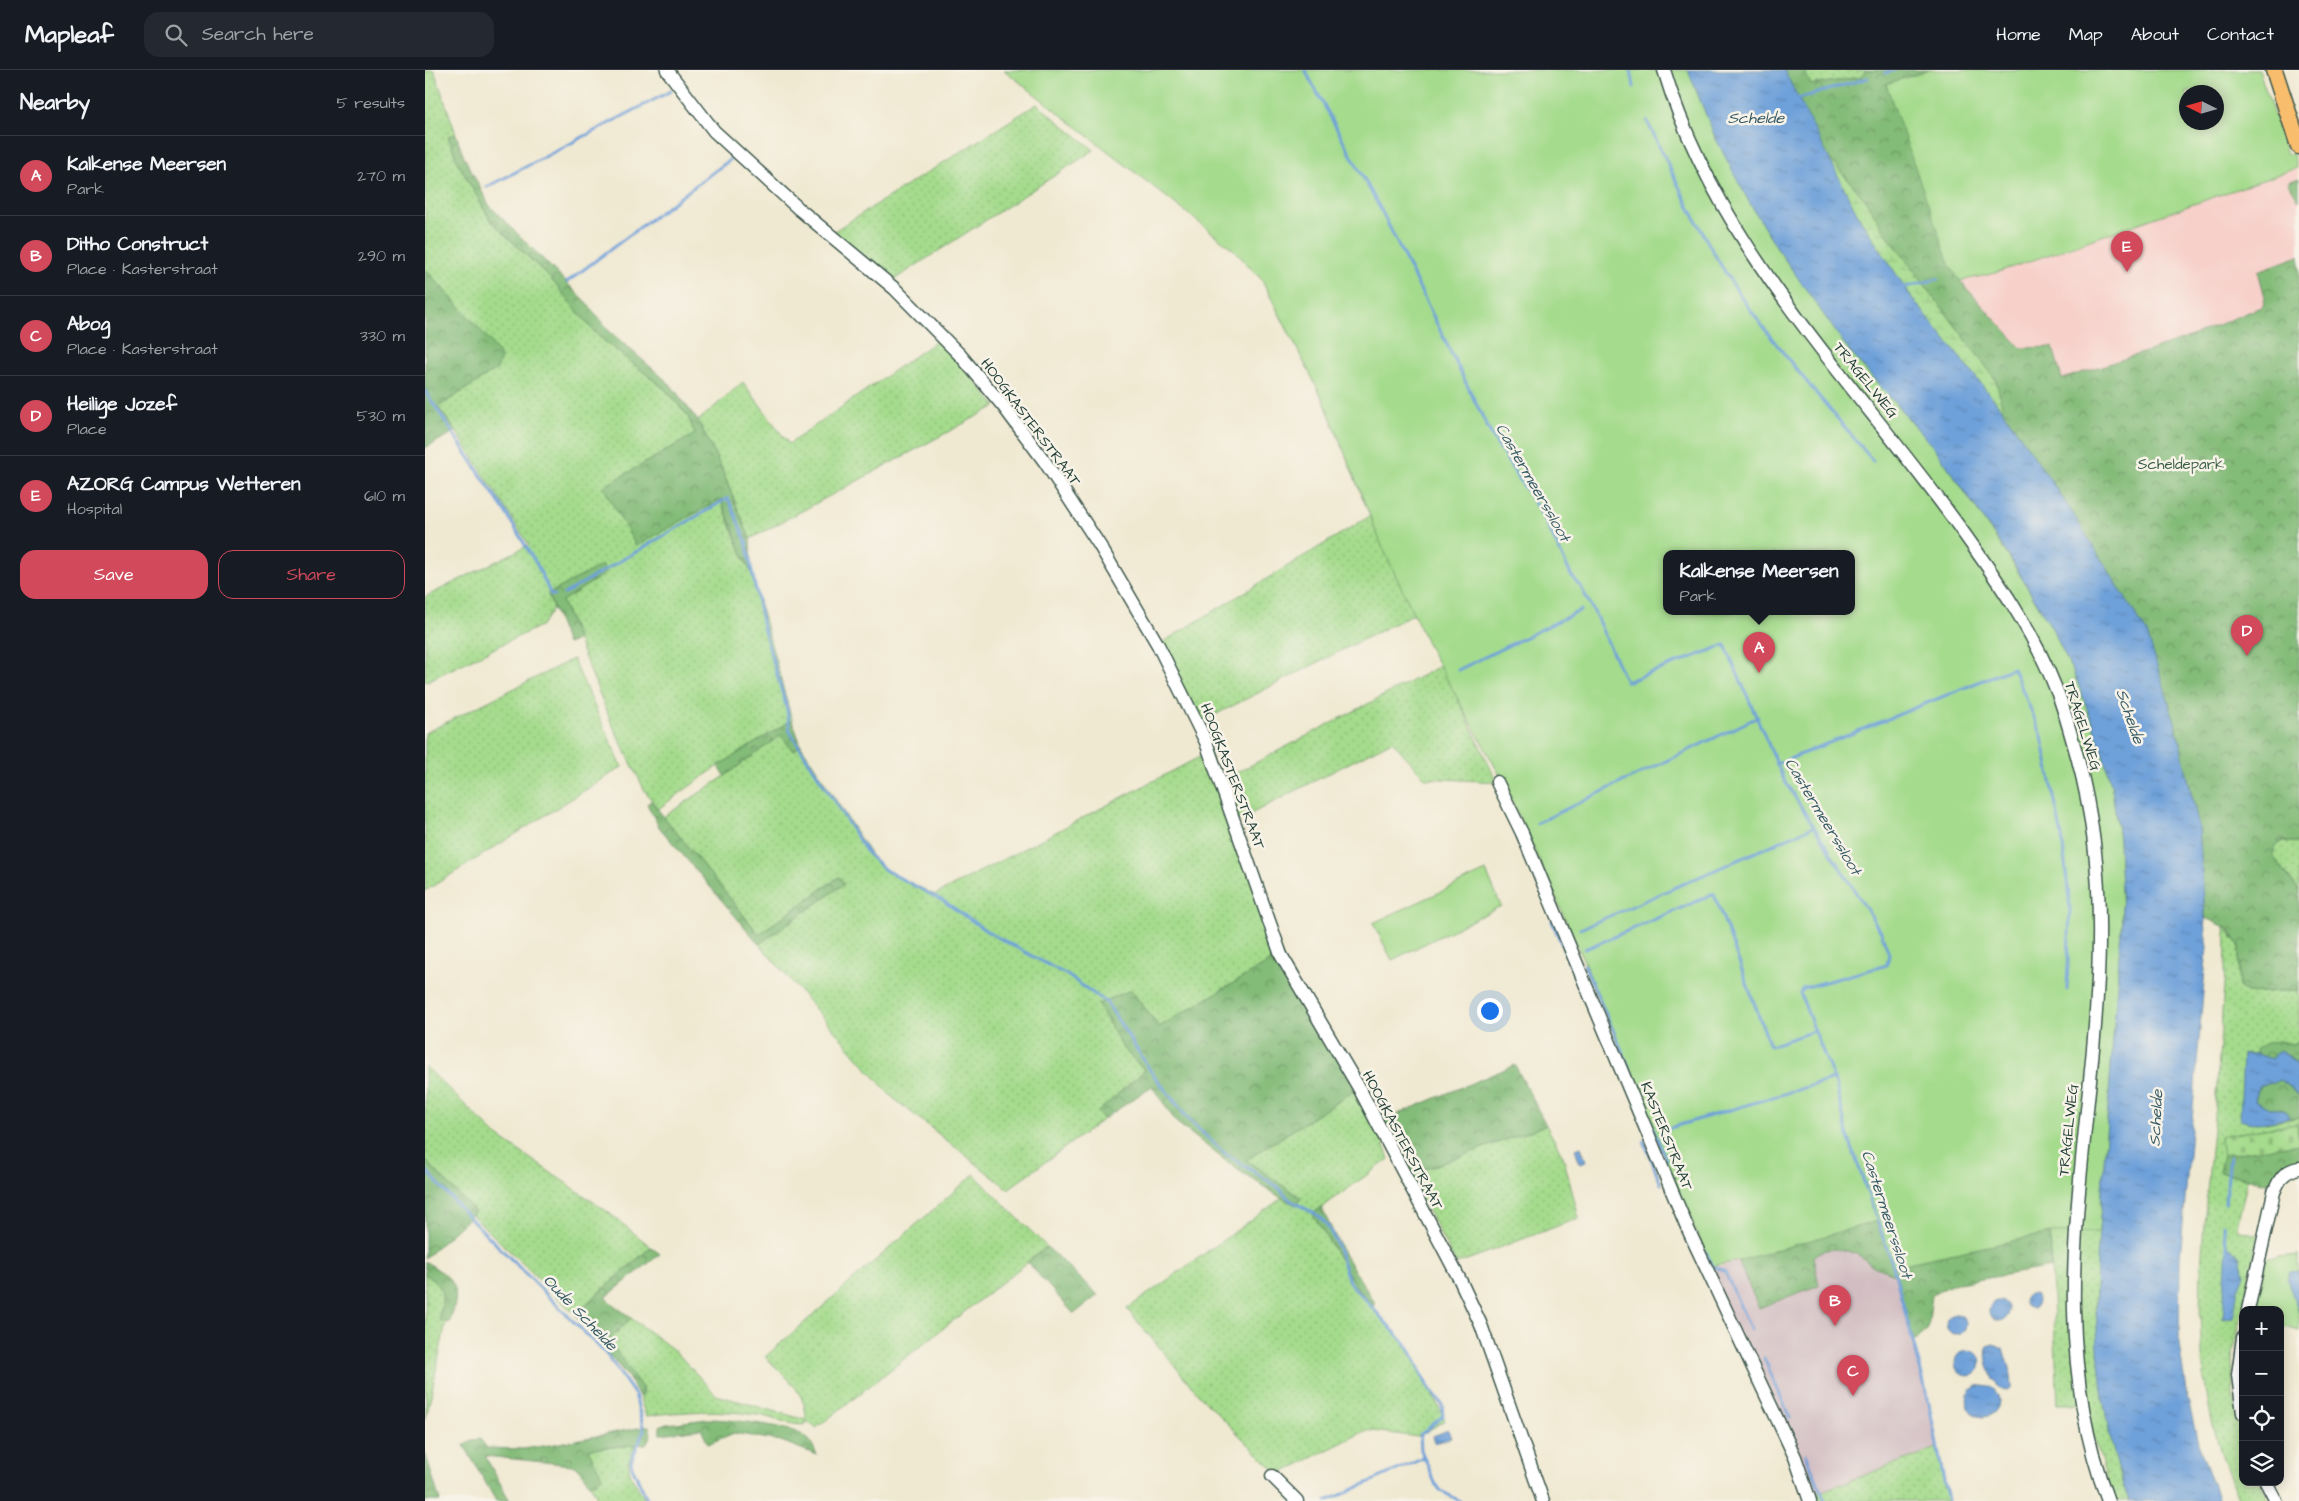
<!DOCTYPE html>
<html lang="en">
<head>
<meta charset="utf-8">
<style>
  :root { --surface:#171b24; --page:#242831; --text:#f1f3f6; --muted:#9ea1a6; --line:#363941; --accent:#d1495b }
  body { margin:0; font-family:"Architects Daughter",sans-serif; background:var(--page); color:var(--text) }
  .controls { position:absolute; right:15px; bottom:15px; display:grid; overflow:hidden; border-radius:10px; box-shadow:0 2px 12px #0003 }
  .controls button { width:45px; height:45px; display:grid; place-items:center; padding:0; border:0; border-bottom:1px solid var(--line); background:var(--surface); color:var(--text); font:25px sans-serif }
  .compass { position:absolute; left:1754px; top:15px; width:45px; height:45px; border-radius:50%; background:var(--surface); box-shadow:0 2px 12px #0003; rotate:275deg }
  .you { position:absolute; left:1064px; top:940px; width:18px; height:18px; margin:-12px; border:4px solid #fff; border-radius:50%; background:#1a73e8; box-shadow:0 0 0 8px #1a73e833 }
  .badge { display:grid; place-items:center; width:32px; height:32px; border-radius:50%; background:var(--accent); color:#fff; font-size:16px; font-weight:700 }
  .pin { position:absolute; translate:-50% -41px; filter:drop-shadow(0 1px 2px #0008) }
  .pin::after { content:''; position:absolute; top:26px; width:18px; height:15px; background:inherit; clip-path:polygon(0 0,100% 0,50% 100%) }
  .popup { position:absolute; left:1238px; top:480px; width:192px; height:65px; box-sizing:border-box; display:grid; place-content:center; border-radius:10px; background:var(--surface); filter:drop-shadow(0 1px 4px #0005); font-size:16px; white-space:nowrap; color:var(--muted) }
  .popup b { font-size:19px; color:var(--text) }
  .popup::after { content:''; position:absolute; left:50%; top:100%; margin-left:-10px; border:10px solid transparent; border-top-color:var(--surface) }
  .list { margin:0; padding:0; list-style:none }
  h2 { display:flex; justify-content:space-between; align-items:center; height:65px; margin:0; padding:0 20px; font-size:21px }
  h2 small { font-size:16px; font-weight:400; color:var(--muted) }
  .list li { display:grid; grid-template-columns:32px 1fr auto; gap:15px; align-items:center; box-sizing:border-box; height:80px; padding:0 20px; border-top:1px solid var(--line) }
  .list b { display:block; font-size:19px; white-space:nowrap }
  .list p { margin:0; font-size:16px; white-space:nowrap; color:var(--muted) }
  .list em { font-size:16px; font-style:normal; color:var(--muted) }
  .actions { display:flex; gap:10px; padding:15px 20px }
  .actions a { flex:1; padding:11px 0; border:1px solid var(--accent); border-radius:15px; text-align:center; font-size:18px; color:var(--accent) }
  .actions .main { background:var(--accent); color:#fff }
  .icon { flex:none; width:28px; height:28px; fill:none; stroke:currentColor; stroke-width:2; stroke-linecap:round; stroke-linejoin:round }
  .map { position:relative; flex:none; width:1874px; height:1431px; overflow:hidden }
  header { display:flex; align-items:center; gap:30px; box-sizing:border-box; height:70px; padding:0 25px; background:var(--surface); border-bottom:1px solid var(--line) }
  header strong { font-size:24px }
  nav { display:flex; gap:28px; margin-inline-start:auto; font-size:18px }
  .search { width:350px; height:45px; background:var(--page); display:flex; align-items:center; gap:12px; box-sizing:border-box; padding:0 18px; border-radius:15px; color:var(--muted); font-size:19px }
  main { display:flex }
  aside { flex:1; background:var(--surface) }
  .map>svg:first-child { display:block }
  .built { fill:#f7d0ca }
  .industrial { fill:#d2bec2 }
  .grass { fill:url(#grass-dots); stroke:#628c60; fill-rule:evenodd }
  .forest { fill:url(#forest-crowns); stroke:#517c56 }
  .wetland { fill:url(#wetland-marsh); stroke:#628c60 }
  .cemetery { fill:url(#cemetery-stones); stroke:#628c60 }
  .park { fill:#a4db8c; stroke:#628c60; fill-rule:evenodd }
  .water { fill:url(#water-ripples); stroke:#466e86 }
  .lines { fill:none; stroke-linecap:round; stroke-linejoin:round }
  .stream { stroke:#6ea0d9; stroke-width:3 }
  .minor-casing { stroke:#3e574c; stroke-width:15 }
  .major-casing { stroke:#3e574c; stroke-width:19 }
  .minor { stroke:#fff; stroke-width:12 }
  .major { stroke:#f9be6d; stroke-width:16 }
  .labels { text-anchor:middle; stroke-width:5; stroke-linejoin:round; paint-order:stroke }
  .street-label { font-size:15px; fill:#1f3d34; stroke:#f7f3e8 }
  .park-label { font-size:15px; fill:#3a5d46; stroke:#f7f3e8 }
  .water-label { font-size:16px; font-style:italic; fill:#375b66; stroke:#f7f3e8 }
</style>
</head>
<body>
<header>
<strong>Mapleaf</strong>
<div class="search"><svg class="icon" aria-label="search" viewBox="0 0 24 24"><circle cx="10" cy="10" r="6"/><path d="M15 15l6 6"/></svg>Search here</div>
<nav><a>Home</a><a>Map</a><a>About</a><a>Contact</a></nav>
</header>
<main>
<aside>
<h2>Nearby<small>5 results</small></h2>
<ul class="list">
<li><span class="badge">A</span><div><b>Kalkense Meersen</b><p>Park</p></div><em>270 m</em></li>
<li><span class="badge">B</span><div><b>Ditho Construct</b><p>Place · Kasterstraat</p></div><em>290 m</em></li>
<li><span class="badge">C</span><div><b>Abog</b><p>Place · Kasterstraat</p></div><em>330 m</em></li>
<li><span class="badge">D</span><div><b>Heilige Jozef</b><p>Place</p></div><em>530 m</em></li>
<li><span class="badge">E</span><div><b>AZORG Campus Wetteren</b><p>Hospital</p></div><em>610 m</em></li>
</ul>
<div class="actions"><a class="main">Save</a><a>Share</a></div>
</aside>
<div class="map">
<svg width="1874" height="1431" viewBox="0 0 1874 1431">
  <defs>
    <pattern id="grass-dots" width="8" height="8" patternUnits="userSpaceOnUse" patternTransform="scale(1.25)"><rect width="8" height="8" fill="#a4db8c"/><path d="M2 2h.1M6 6h.1" fill="none" stroke="#8dbd79" stroke-width="1.8" stroke-linecap="round"/></pattern>
    <pattern id="forest-crowns" width="20" height="18" patternUnits="userSpaceOnUse" patternTransform="scale(1.25)"><rect width="20" height="18" fill="#83bb78"/><path d="M2 6a3 3 0 1 1 6 0M12 15a3 3 0 1 1 6 0" fill="none" stroke="#6b9963"/></pattern>
    <pattern id="wetland-marsh" width="20" height="14" patternUnits="userSpaceOnUse" patternTransform="scale(1.25)"><rect width="20" height="14" fill="#a4db8c"/><path d="M1 5h8M5 5V1M11 12h8M15 12V8" fill="none" stroke="#8dbd79"/></pattern>
    <pattern id="cemetery-stones" width="16" height="16" patternUnits="userSpaceOnUse" patternTransform="scale(1.25)"><rect width="16" height="16" fill="#a4db8c"/><path d="M2 7V4a2 2 0 0 1 4 0v3zM10 15v-3a2 2 0 0 1 4 0v3z" fill="#8dbd79"/></pattern>
    <pattern id="water-ripples" width="26" height="14" patternUnits="userSpaceOnUse" patternTransform="scale(1.25)"><rect width="26" height="14" fill="#6ea0d9"/><path d="M2 4q2-2 4 0t4 0M15 11q2-2 4 0t4 0" fill="none" stroke="#5a84b1"/></pattern>
  </defs>
  <rect width="100%" height="100%" fill="#f7f3e8"/>
  <filter id="ink" filterUnits="userSpaceOnUse"><feTurbulence type="fractalNoise" baseFrequency=".02" numOctaves="2"/><feDisplacementMap in="SourceGraphic" scale="10" xChannelSelector="R" yChannelSelector="G"/><feConvolveMatrix kernelMatrix="1 2 1 2 8 2 1 2 1" color-interpolation-filters="sRGB"/></filter>
  <filter id="wash" filterUnits="userSpaceOnUse"><feTurbulence type="fractalNoise" baseFrequency=".0096" numOctaves="4" result="noise"/><feDisplacementMap in="SourceGraphic" scale="20" xChannelSelector="R" yChannelSelector="G"/><feGaussianBlur stdDeviation="1.12" result="paint"/><feColorMatrix in="noise" values="0 0 0 0 0 0 0 0 0 0 0 0 0 0 0 0 0 1.4 0 .05"/><feComposite in="paint" operator="in"/></filter>
  <g filter="url(#wash)">
    <rect width="100%" height="100%" fill="#f0e9d2"/>
    <polygon class="built" points="1872,98 1874,108 1863,112 1874,131 1874,186 1866,189 1840,227 1838,236 1757,270 1637,309 1596,278 1535,211 1567,204 1617,187"/>
    <polygon class="industrial" points="1399,1179 1423,1180 1436,1186 1448,1196 1470,1204 1489,1271 1512,1378 1384,1426 1283,1200 1313,1191 1334,1238 1392,1182"/>
    <g class="grass">
      <polygon points="0,0 9,0 31,64 24,66 33,93 66,151 126,209 172,265 241,320 263,346 317,484 326,502 367,650 293,696 233,739 220,721 186,652 137,531 181,503 123,524 128,538 117,555 0,612 0,527 104,475 31,361 13,337 72,299 66,272 0,199"/>
      <path d="M1263 0 1267 12 1538 419 1697 846 1670 1231 1678 1326 1694 1404 1704 1431H1689L1669 1368 1662 1334H1633L1625 1163 1452 1151 1313 1191 1288 1196 1249 1112 1154 879 1077 709 1031 625 1072 712 1000 708 967 671 810 752 856 885 734 957 706 920 699 980 720 1000 673 1042 679 1049 583 1119 467 1027 334 874 419 814 414 807 334 864 237 748 300 706 356 664 368 681 376 675 447 787 462 801 510 825 784 682 794 712 1015 596 1023 611 1146 505 1004 577 990 543 772 654 733 575 945 446 899 331 837 210 825 196ZM1242 484H1426V542H1242Z"/>
      <polygon points="1379,0 1441,0 1437,7 1386,15"/>
      <polygon points="612,34 669,80 467,211 409,161"/>
      <polygon points="514,269 571,336 325,469 295,395 273,351 318,312 364,374"/>
      <polygon points="148,589 197,697 0,821 0,663"/>
      <polygon points="1857,771 1874,773 1874,821 1849,788 1849,777"/>
      <path d="M1800 856 1814 875V917L1822 923 1874 920V972L1867 974 1855 971 1830 980 1832 984H1818L1839 1053 1874 1048V1065L1872 1054 1795 1066 1798 1085 1794 1101 1823 1109 1811 1160 1833 1165 1807 1289 1808 1325 1818 1369V1412H1834L1844 1431H1816C1763 1327 1773 1213 1784 1101 1789 1049 1794 996 1797 943 1799 914 1802 885 1800 856Z"/>
      <polygon points="0,996 71,1065 183,1142 226,1177 150,1244 47,1145 50,1142 0,1090"/>
      <polygon points="934,1018 951,1053 964,1089 888,1144 930,1215 988,1285 1020,1350 993,1367 942,1360 859,1402 851,1402 775,1326 702,1239 857,1128 871,1135 875,1128 821,1090"/>
      <polygon points="1121,1055 1138,1086 1154,1148 1031,1194 984,1105"/>
      <path d="M549 1104 622 1177 391 1358 381 1351V1354C372 1358 344 1346 332 1345 293 1339 260 1341 221 1346L214 1326 218 1324 184 1270 206 1248 250 1281 291 1325 381 1350C382 1322 359 1305 340 1287Z"/>
      <path d="M0 1204C21 1218 19 1225 14 1248L21 1252 1 1349Z"/>
      <path d="M211 1375C195 1400 209 1409 221 1431H174L165 1414 172 1412 163 1379Z"/>
      <polygon points="1512,1378 1523,1431 1385,1431 1384,1426"/>
    </g>
    <g class="forest">
      <polygon points="1359,0 1379,0 1386,15 1437,7 1441,0 1505,0 1461,14 1535,211 1596,278 1628,277 1637,309 1757,270 1838,236 1840,227 1833,201 1874,186 1874,773 1857,771 1849,777 1849,788 1874,821 1874,920 1822,923 1814,917 1814,875 1803,858 1780,848 1774,757 1750,652 1647,442 1578,341 1571,310 1460,162 1441,131 1398,81"/>
      <polygon points="31,64 38,85 64,135 161,232 182,259 245,314 273,351 295,395 325,469 326,502 317,484 296,429 211,476 178,417 270,364 263,346 241,320 172,265 126,209 66,151 33,93 23,66"/>
      <polygon points="1874,108 1874,131 1863,112"/>
      <polygon points="0,199 66,272 76,288 72,299 13,337 31,361 0,378"/>
      <polygon points="177,495 181,503 137,531 153,570 142,574 123,524"/>
      <polygon points="367,650 376,675 368,681 356,665 300,706 293,696"/>
      <polygon points="226,731 334,864 414,807 419,814 334,874 234,757 222,734"/>
      <polygon points="856,885 934,1018 821,1090 876,1128 871,1135 850,1124 810,1098 751,1052 727,1016 679,1049 673,1042 720,1000 699,980 673,934 706,920 734,957"/>
      <polygon points="1855,971 1867,974 1874,972 1874,996 1863,985 1841,989 1832,984 1830,980 1843,972"/>
      <polygon points="1090,995 1121,1055 984,1105 951,1053"/>
      <polygon points="1856,1010 1874,1026 1874,1048 1865,1048 1860,1041 1845,1038 1829,1030 1833,1017"/>
      <path d="M1874 1074V1092C1858 1094 1851 1099 1845 1114L1794 1101 1798 1085Z"/>
      <polygon points="0,1090 50,1142 0,1188"/>
      <polygon points="896,1137 919,1184 950,1233 948,1236 930,1215 888,1144"/>
      <path d="M1452 1151 1468 1196 1625 1163 1626 1197 1528 1214 1507 1225 1503 1259 1489 1271 1470 1204C1463 1201 1455 1199 1448 1196 1443 1194 1440 1189 1435 1186 1423 1179 1398 1175 1388 1187L1394 1215 1334 1238 1313 1191Z"/>
      <polygon points="226,1177 235,1184 180,1228 206,1248 184,1270 217,1318 218,1325 214,1326 203,1307 150,1244"/>
      <polygon points="622,1177 673,1225 649,1244 602,1192"/>
      <path d="M0 1191C20 1205 36 1210 29 1237 27 1243 27 1248 24 1253L16 1251 14 1248C19 1226 21 1218 0 1204Z"/>
      <path d="M282 1349C302 1349 368 1355 382 1368 387 1372 389 1379 392 1385L356 1371 309 1363 283 1374 276 1359 235 1364V1355Z"/>
      <polygon points="224,1356 226,1365 221,1374 163,1379 177,1406 172,1412 165,1414 153,1398 147,1395 60,1386 85,1431 71,1431 39,1375 47,1370 55,1369 62,1378 98,1379 119,1376"/>
      <polygon points="0,1383 15,1431 0,1431"/>
    </g>
    <polygon class="wetland" points="1398,81 1441,131 1460,162 1571,310 1578,341 1487,228 1435,149"/>
    <polygon class="cemetery" points="1872,1054 1874,1074 1798,1085 1795,1066"/>
    <g class="park">
      <path d="M579 0H1263L1290 67 1323 130 1354 181 1425 282 1512 381 1585 489 1628 560 1652 611 1676 677 1687 718 1694 769 1697 846 1674 1162 1625 1163 1468 1196 1452 1151 1313 1191 1288 1196 1263 1146 1154 879 1077 709 1004 577 957 476 899 331 837 210 808 179ZM1242 484H1426V542H1242Z"/>
      <path d="M1505 0H1834L1862 84H1868L1872 98 1617 187 1567 204 1535 211 1524 194 1461 14ZM1762 22H1792V52H1762Z"/>
      <polygon points="1061,801 1076,836 967,890 948,853"/>
      <polygon points="1874,1185 1874,1261 1855,1256 1855,1240 1830,1240 1842,1188"/>
    </g>
    <g class="water">
      <path d="M1263 0H1359L1435 149 1487 228 1578 341 1647 442 1722 563 1750 652 1774 757 1782 877 1755 1188 1754 1274 1761 1321 1773 1373 1794 1431H1704C1675 1354 1669 1270 1672 1189L1697 846 1694 769 1687 718 1676 677 1652 611 1628 560 1586 489 1512 381 1425 282 1354 181 1323 130 1290 67Z"/>
      <path d="M1857 981 1874 996V1026L1856 1010 1833 1017 1829 1030 1845 1038 1860 1041 1865 1048C1847 1051 1832 1056 1815 1050L1818 984H1832L1846 989 1851 983Z"/>
      <polygon points="1156,1077 1161,1091 1155,1093 1150,1079"/>
      <polygon points="1802,1174 1815,1187 1819,1205 1813,1219 1808,1248 1798,1249"/>
      <polygon points="1874,1201 1874,1243 1862,1209 1865,1202"/>
      <circle cx="1606" cy="1231" r="7"/>
      <circle cx="1574" cy="1241" r="10"/>
      <circle cx="1531" cy="1254" r="10"/>
      <path d="M1568 1274 1578 1278 1586 1305 1587 1318 1583 1321 1573 1317 1570 1310H1568C1565 1300 1558 1286 1563 1276Z"/>
      <circle cx="1543" cy="1293" r="13"/>
      <circle cx="1558" cy="1331" r="16"/>
      <polygon points="1023,1360 1026,1368 1010,1373 1008,1366"/>
    </g>
    <g class="lines">
      <g class="stream">
        <polyline points="880,0 957,142 1069,370 1119,448 1146,505 1156,517 1170,544 1201,612 1300,575 1359,710 1456,862 1464,884 1462,895 1378,918 1375,923 1411,1015 1422,1063 1468,1196 1503,1329 1523,1431"/>
        <polyline points="1206,0 1209,17"/>
        <polyline points="1460,3 1470,0"/>
        <polyline points="1369,30 1443,8"/>
        <path d="M1222 51C1252 112 1280 175 1319 231 1359 287 1404 338 1448 391"/>
        <polyline points="62,117 246,21"/>
        <polyline points="142,212 306,89"/>
        <polyline points="1477,218 1513,209"/>
        <polyline points="0,321 81,443 112,495 126,525 129,525"/>
        <polyline points="139,524 303,428 321,471 338,557 362,639 365,662 443,784 460,800 520,832 563,862 642,905 682,933 727,1003 764,1050 798,1082 853,1117 865,1130 894,1146 902,1155 911,1172 924,1212 984,1278 1002,1315 1017,1335 1018,1346 995,1365 996,1380 1010,1413 1016,1421 1035,1431"/>
        <polyline points="1033,600 1156,540"/>
        <polyline points="1352,694 1588,598 1617,666 1637,767 1645,837 1642,920"/>
        <polyline points="1112,753 1333,647"/>
        <polyline points="1127,851 1163,938"/>
        <polyline points="1155,859 1388,757"/>
        <polyline points="1160,879 1289,824 1345,976 1389,961"/>
        <polyline points="1159,895 1193,971 1241,1090"/>
        <polyline points="1238,1060 1409,1009"/>
        <polyline points="1219,1071 1236,1114"/>
        <polyline points="0,1099 37,1140 182,1285 210,1325 219,1360 206,1391 207,1397 223,1431"/>
        <polyline points="1800,1133 1805,1087"/>
        <polyline points="1798,1155 1802,1180"/>
        <polyline points="1280,1181 1288,1196 1300,1202 1326,1260"/>
        <polyline points="1339,1288 1365,1348"/>
        <polyline points="1381,1384 1400,1431"/>
        <polyline points="902,1431 999,1388"/>
      </g>
    </g>
  </g>
  <g filter="url(#ink)">
    <g class="lines">
      <defs>
        <g id="minor">
          <polyline points="242,0 289,61 374,139 470,219 536,286 579,337 620,392 675,476 733,575 781,672 856,885 934,1018 1035,1210 1056,1255 1118,1431"/>
          <path d="M1239 0C1292 178 1429 311 1535 458 1571 508 1608 560 1631 619 1639 638 1644 659 1650 679 1668 741 1675 808 1674 872 1672 1061 1613 1247 1683 1431"/>
          <polyline points="1072,712 1097,763 1262,1157 1370,1387 1385,1431"/>
          <path d="M1823 1240 1849 1122C1855 1108 1859 1101 1874 1098"/>
          <polyline points="1818,1267 1813,1305 1818,1343"/>
          <polyline points="847,1406 872,1431"/>
          <polyline points="1841,1412 1851,1431"/>
        </g>
        <polyline id="major" points="1849,0 1874,76"/>
      </defs>
      <use href="#minor" class="minor-casing"/>
      <use href="#major" class="major-casing"/>
      <use href="#minor" class="minor"/>
      <use href="#major" class="major"/>
    </g>
  </g>
  <g class="labels">
    <g class="street-label">
      <text transform="translate(1441 310) rotate(51)" y="5">TRAGELWEG</text>
      <text transform="translate(606 352) rotate(53)" y="5">HOOGKASTERSTRAAT</text>
      <text transform="translate(1658 656) rotate(73)" y="5">TRAGELWEG</text>
      <text transform="translate(808 706) rotate(69)" y="5">HOOGKASTERSTRAAT</text>
      <text transform="translate(1643 1060) rotate(-84)" y="5">TRAGELWEG</text>
      <text transform="translate(1242 1066) rotate(68)" y="5">KASTERSTRAAT</text>
      <text transform="translate(978 1070) rotate(62)" y="5">HOOGKASTERSTRAAT</text>
    </g>
    <g class="park-label">
      <text x="1756" y="399">Scheldepark</text>
    </g>
    <g class="water-label">
      <text x="1331" y="53">Schelde</text>
      <text transform="translate(1109 412) rotate(60)" y="6">Castermeerssloot</text>
      <text transform="translate(1706 646) rotate(71)" y="6">Schelde</text>
      <text transform="translate(1399 746) rotate(59)" y="6">Castermeerssloot</text>
      <text transform="translate(1730 1048) rotate(-87)" y="6">Schelde</text>
      <text transform="translate(1463 1144) rotate(72)" y="6">Castermeerssloot</text>
      <text transform="translate(156 1242) rotate(46)" y="6">Oude Schelde</text>
    </g>
  </g>
</svg>
<div class="controls">
<button>+</button>
<button>−</button>
<button><svg class="icon" aria-label="locate" viewBox="0 0 24 24"><circle cx="12" cy="12" r="6"/><path d="M12 2v4M12 18v4M2 12h4M18 12h4"/></svg></button>
<button><svg class="icon" aria-label="layers" viewBox="0 0 24 24"><path d="M12 4l9 5-9 5-9-5zM3 14l9 5 9-5"/></svg></button>
</div>
<svg class="compass" viewBox="-18 -18 36 36"><path d="M0-13l5 13h-10z" fill="#e53935"/><path d="M0 13l5-13h-10z" fill="#9ea1a6"/></svg>
<div class="you"></div>
<div class="pin badge" style="left:1334px;top:603px">A</div>
<div class="popup"><b>Kalkense Meersen</b>Park</div>
<div class="pin badge" style="left:1410px;top:1256px">B</div>
<div class="pin badge" style="left:1428px;top:1326px">C</div>
<div class="pin badge" style="left:1822px;top:586px">D</div>
<div class="pin badge" style="left:1702px;top:202px">E</div>
</div>
</main>
</body>
</html>
